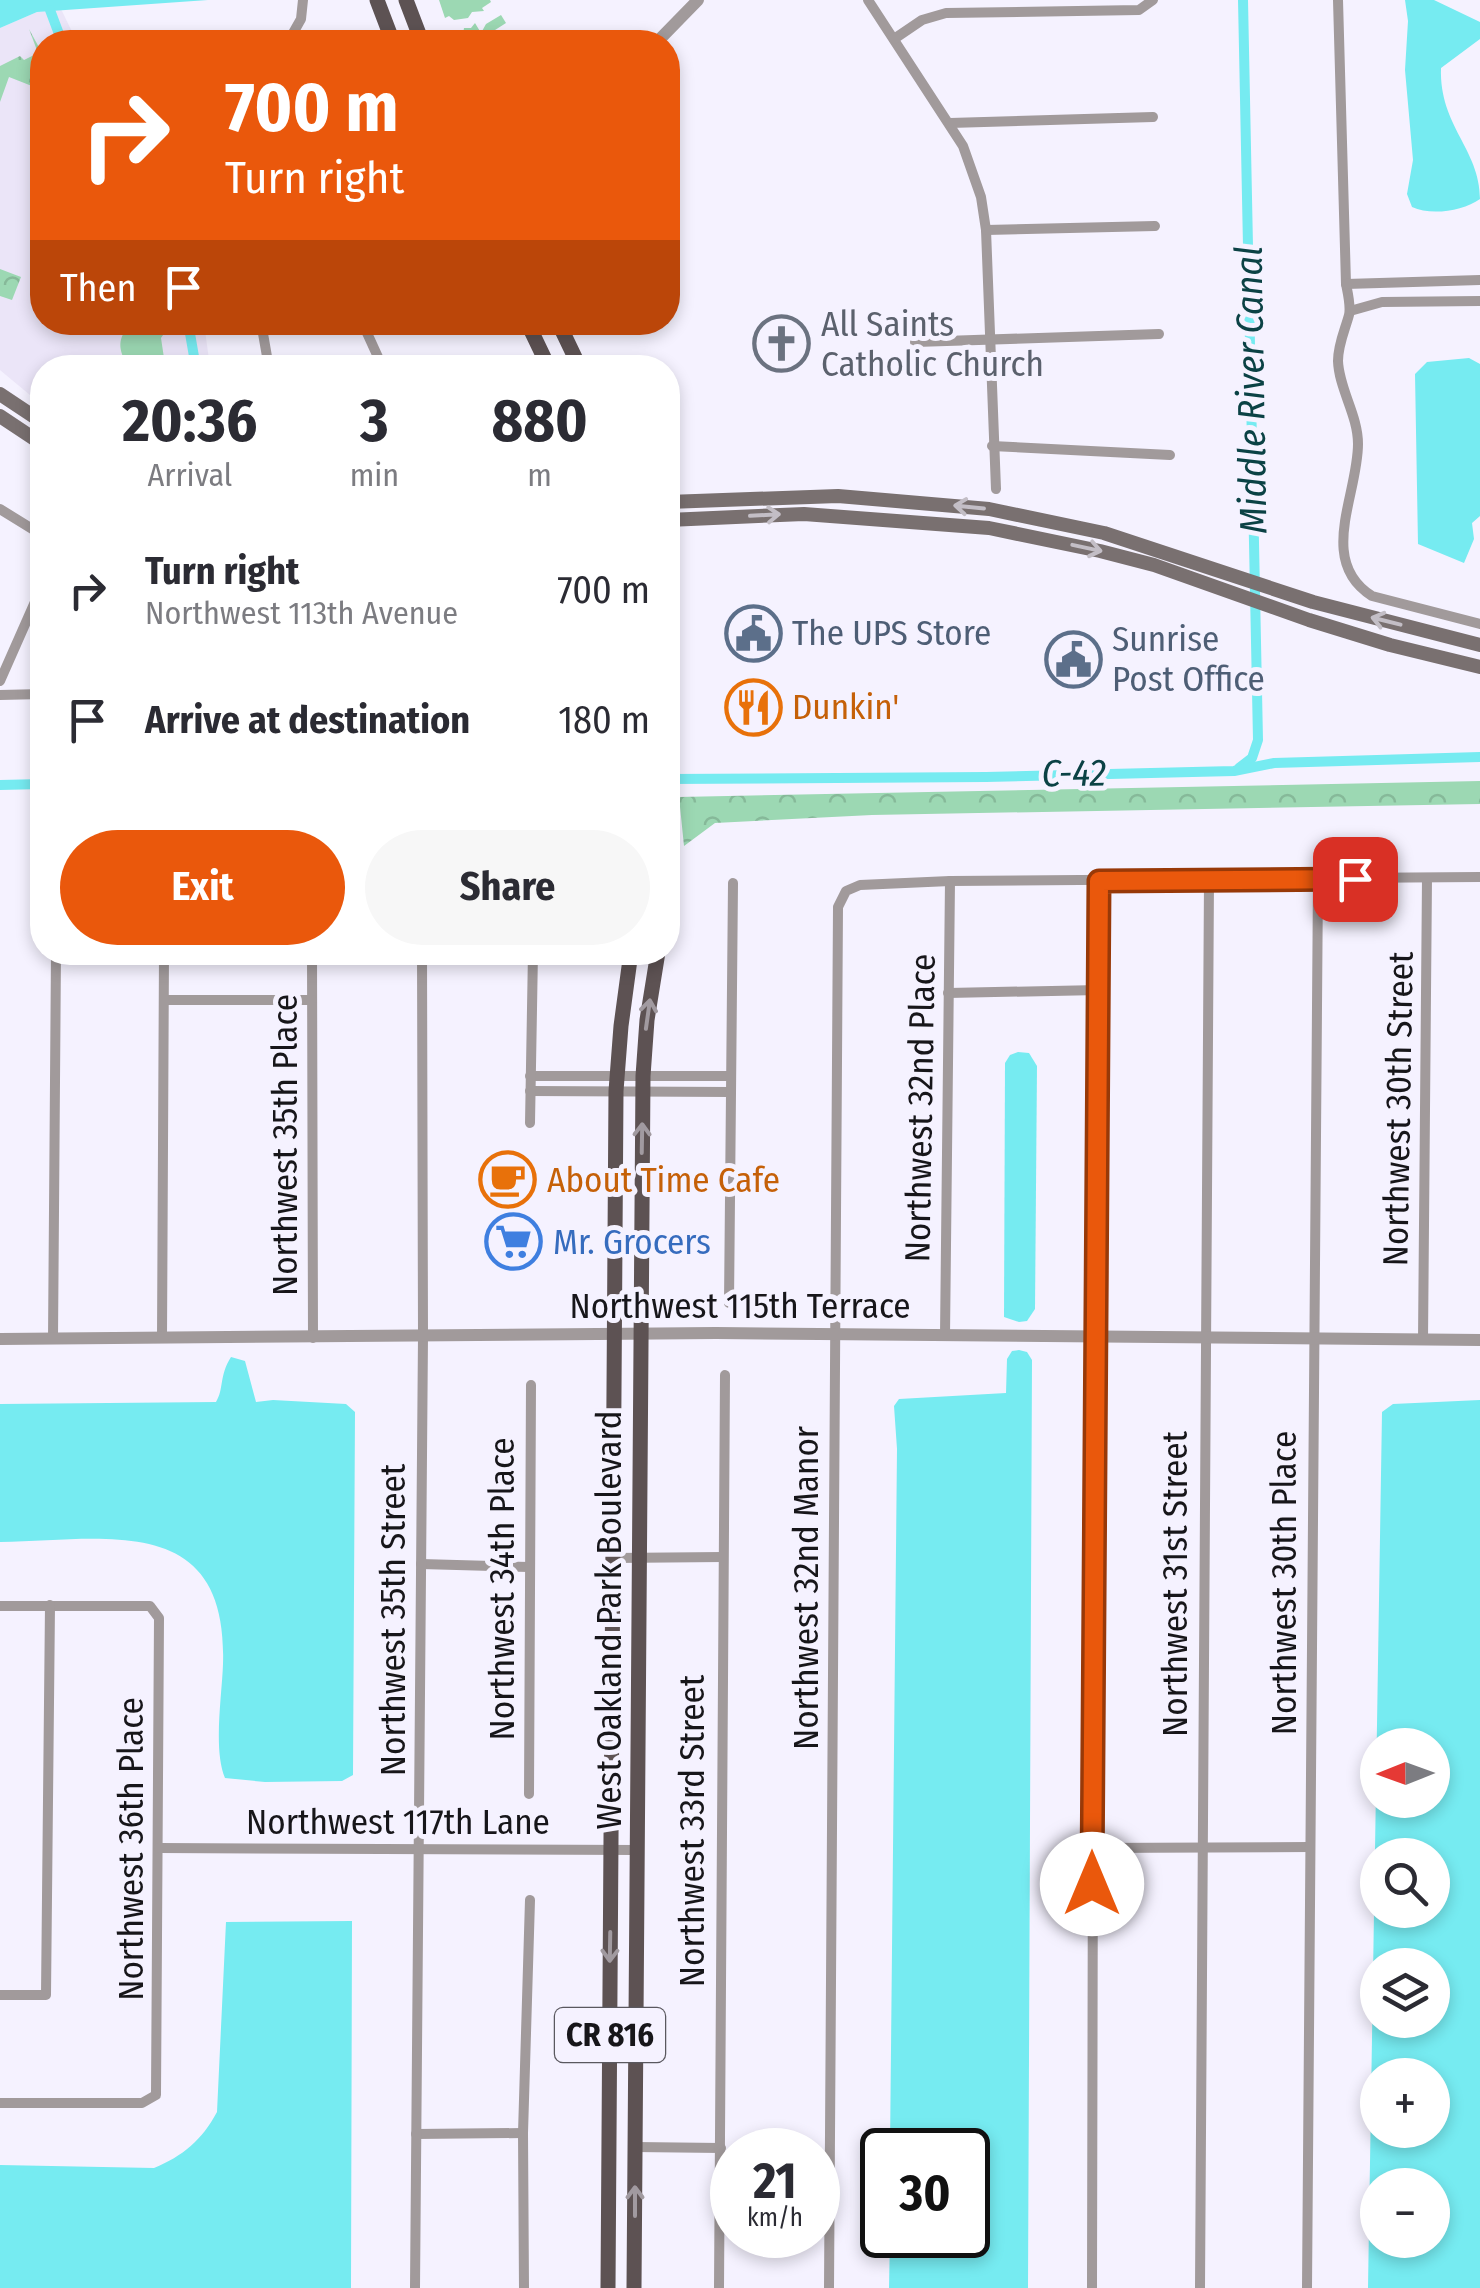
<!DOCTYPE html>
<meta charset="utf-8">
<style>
body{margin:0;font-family:"Fira Sans Condensed",sans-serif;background:#f7f7f7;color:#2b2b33;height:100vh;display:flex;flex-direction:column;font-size:38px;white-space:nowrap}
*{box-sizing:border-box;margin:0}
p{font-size:32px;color:#7c7c81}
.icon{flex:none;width:55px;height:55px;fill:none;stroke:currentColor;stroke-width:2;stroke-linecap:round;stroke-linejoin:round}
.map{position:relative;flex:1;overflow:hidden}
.sheet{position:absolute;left:30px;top:355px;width:650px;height:610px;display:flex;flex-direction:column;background:#fff;border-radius:40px;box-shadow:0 5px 15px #0003}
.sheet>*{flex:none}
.hud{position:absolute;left:30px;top:30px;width:650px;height:305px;border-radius:40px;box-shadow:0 5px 15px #0003;background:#ea580c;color:#fff;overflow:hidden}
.needle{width:65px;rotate:269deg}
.buttons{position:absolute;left:1360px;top:1728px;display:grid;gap:20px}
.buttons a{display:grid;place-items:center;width:90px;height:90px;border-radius:50%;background:#fff;box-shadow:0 5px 15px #0003;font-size:50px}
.speed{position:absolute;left:710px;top:2128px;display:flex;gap:20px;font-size:50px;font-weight:700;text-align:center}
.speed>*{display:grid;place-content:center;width:130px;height:130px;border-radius:50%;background:#fff;box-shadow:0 5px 15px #0003;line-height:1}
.speed small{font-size:25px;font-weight:400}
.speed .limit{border:5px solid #111;border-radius:15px;background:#fff;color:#111}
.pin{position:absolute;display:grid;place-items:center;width:85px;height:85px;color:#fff;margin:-42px;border-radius:20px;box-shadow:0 5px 15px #0006}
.me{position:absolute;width:110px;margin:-55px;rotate:0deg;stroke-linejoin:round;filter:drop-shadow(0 0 8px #0008)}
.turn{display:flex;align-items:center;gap:35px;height:210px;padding:0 30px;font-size:45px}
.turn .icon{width:130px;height:130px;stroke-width:2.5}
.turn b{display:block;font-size:70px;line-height:85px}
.then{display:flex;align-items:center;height:95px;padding:0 30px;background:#0003;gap:20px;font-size:38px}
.eta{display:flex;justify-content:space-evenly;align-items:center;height:170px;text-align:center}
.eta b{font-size:60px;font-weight:700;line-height:70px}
.primary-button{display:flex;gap:20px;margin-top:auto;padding:20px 30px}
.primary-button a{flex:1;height:115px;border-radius:60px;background:#ea580c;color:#fff;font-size:40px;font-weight:700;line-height:115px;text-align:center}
.primary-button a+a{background:#f7f7f7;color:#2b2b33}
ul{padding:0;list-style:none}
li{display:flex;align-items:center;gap:30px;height:130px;padding:0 30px}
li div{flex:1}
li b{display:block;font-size:38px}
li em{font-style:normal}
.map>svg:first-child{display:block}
.built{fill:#ebe5f8}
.green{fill:#9cd8b3}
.park{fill:url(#park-crowns)}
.water{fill:#76ebf1;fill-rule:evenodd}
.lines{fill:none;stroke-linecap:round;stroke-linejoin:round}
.canal{stroke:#76ebf1;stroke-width:10}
.minor{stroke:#a19a9b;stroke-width:10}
.tertiary{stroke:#a19a9b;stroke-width:12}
.secondary{stroke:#797070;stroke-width:14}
.primary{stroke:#5d5253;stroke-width:15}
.oneway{stroke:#c3bec6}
.oneway2{stroke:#a19aa0}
.route-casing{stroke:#983908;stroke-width:25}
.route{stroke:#ea580c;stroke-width:18}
.labels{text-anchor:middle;stroke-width:10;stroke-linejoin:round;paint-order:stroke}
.shield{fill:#f5f2ff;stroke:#5a585f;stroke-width:2.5}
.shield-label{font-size:32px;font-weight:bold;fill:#17161a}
.worship-label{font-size:35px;fill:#5b616d;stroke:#f5f2ff;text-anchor:start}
.service-label{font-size:35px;fill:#4e5e75;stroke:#f5f2ff;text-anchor:start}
.food-label{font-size:35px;fill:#c56008;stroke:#f5f2ff;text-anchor:start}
.street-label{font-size:35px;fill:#17161a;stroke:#f5f2ff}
.shop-label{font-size:35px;fill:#366cbe;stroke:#f5f2ff;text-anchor:start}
.water-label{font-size:38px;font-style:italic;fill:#0b4245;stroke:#f5f2ff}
</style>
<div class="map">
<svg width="1480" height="2288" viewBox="0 0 1480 2288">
<defs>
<pattern id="park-crowns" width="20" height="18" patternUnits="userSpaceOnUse" patternTransform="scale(2.5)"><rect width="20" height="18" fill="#9cd8b3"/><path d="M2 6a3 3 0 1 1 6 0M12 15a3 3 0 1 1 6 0" fill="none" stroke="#86b999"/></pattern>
</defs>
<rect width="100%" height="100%" fill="#f5f2ff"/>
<!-- built -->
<path class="built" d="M61 9 77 42H42V322L204 323 210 367 42 368V405L0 370V28L37 12Z"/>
<!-- green -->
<g class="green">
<path d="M439 0H490L491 2 482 8 484 11 472 12 468 18 454 20 449 16 445 18Z"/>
<path d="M501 15 506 23 481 39 480 35 477 42H455L451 35 463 34 464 28H471L475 23 481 33 486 24Z"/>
<path d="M147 323H166L167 329 161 338 164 358 158 367H129C119 352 116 340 129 326Z"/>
</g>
<!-- park -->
<g class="park">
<path d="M29 29 42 53V90L9 77 0 102V66L20 56 24 60 38 53Z"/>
<path d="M0 269 21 277 12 300 0 296Z"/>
<path d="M1480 781V804L872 815 715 823 684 846 679 797Z"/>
</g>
<!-- water -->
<g class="water">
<path d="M0 0H208L37 12 0 28Z"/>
<path d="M1405 0H1434L1480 22V39L1441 68C1439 126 1480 149 1480 199 1463 211 1431 216 1412 207L1407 194 1413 160 1405 70 1408 21Z"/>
<path d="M1469 358 1480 364V516L1472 523 1474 539 1464 563 1418 544 1415 374 1427 362Z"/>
<path d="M1018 1052 1029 1053 1037 1066 1035 1309 1027 1321 1019 1322 1004 1317 1005 1063 1010 1055Z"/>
<path d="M1019 1350 1027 1352 1032 1360 1028 2288H889L890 2235H968V2150H890L897 1449 894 1406 899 1399 1006 1393 1007 1359 1012 1351Z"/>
<path d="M231 1357 245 1361 256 1402 273 1400 346 1404 355 1412 353 1775 342 1781 265 1782 225 1778C213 1750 222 1695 223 1664 228 1512 108 1540 0 1542V1404L216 1402C224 1389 219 1376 231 1357Z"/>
<path d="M1480 1400V2288H1368L1382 1412 1393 1404ZM1432 1745V1800H1378V1745ZM1432 1855V1910H1378V1855ZM1378 1965H1432V2020H1378ZM1378 2075H1432V2130H1378ZM1432 2185V2240H1378V2185Z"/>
<path d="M352 1921 351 2288H0V2165L154 2168C183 2156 202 2140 217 2112L226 1922Z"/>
</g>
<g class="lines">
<!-- canal -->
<g class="canal">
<path d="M50 10 62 42"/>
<path d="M188 322 196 368"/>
<path d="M1239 768 1252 758 1258 740 1243 0"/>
<path d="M668 779 986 777 1234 771 1274 763 1480 757"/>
<path d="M0 785 42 784"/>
</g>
<!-- minor -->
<g class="minor">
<path d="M868 0 963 146 981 197 986 230 996 489"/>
<path d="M1338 0 1346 284C1348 294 1351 306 1349 315 1345 330 1338 344 1338 361 1339 389 1358 415 1358 444 1358 495 1317 561 1372 596L1480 624"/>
<path d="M894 39 922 20 946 13 1139 10 1153 0"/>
<path d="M110 40 113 42"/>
<path d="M288 42 301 19 303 0"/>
<path d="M950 123 1153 117"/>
<path d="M986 230 1155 226"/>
<path d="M1346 284 1480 280"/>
<path d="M1350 311 1382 302 1480 301"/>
<path d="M261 322 269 368"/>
<path d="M362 322 383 368"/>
<path d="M915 342 1159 334"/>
<path d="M992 446 1170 455"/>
<path d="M0 509 42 535"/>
<path d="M0 681 42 586"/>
<path d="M0 695 42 694"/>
<path d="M312 952 313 1338"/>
<path d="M948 993 1099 990"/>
<path d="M164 1000H312"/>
<path d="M530 1076H731"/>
<path d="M530 1091 731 1092"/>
<path d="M530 1123 533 952"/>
<path d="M729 1303 733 883"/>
<path d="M945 1336 950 881"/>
<path d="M162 1338 164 952"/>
<path d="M53 1339 56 952"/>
<path d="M1423 1340 1427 878"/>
<path d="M613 1558 723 1557"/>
<path d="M421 1564 529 1567"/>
<path d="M0 1606H150L159 1618 156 2095 142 2103H0"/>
<path d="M529 1794 531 1385"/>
<path d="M159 1848 637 1850"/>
<path d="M1092 1848 1310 1847"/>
<path d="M0 1995H46L50 1605"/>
<path d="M416 2134 523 2133"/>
<path d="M635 2147 721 2148"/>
<path d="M415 2288 423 1336 422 952"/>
<path d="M524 2288 523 2133 530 1900"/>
<path d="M719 2288 725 1375"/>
<path d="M829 2288 838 907 846 891 860 885 950 881 1480 877"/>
<path d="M1092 2288 1094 1335 1099 881"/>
<path d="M1200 2288 1209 880"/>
<path d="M1307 2288 1318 879"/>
</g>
<!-- tertiary -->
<g class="tertiary">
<path d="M657 42 698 0"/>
<path d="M0 1339 716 1333 1480 1340"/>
</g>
<!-- secondary -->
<g class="secondary">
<path d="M0 394 42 422"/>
<path d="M0 416 42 444"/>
<path d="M668 502 838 496 989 509 1104 533 1313 602 1480 645"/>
<path d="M668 520 804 514 989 528 1100 551 1154 565 1309 620 1390 645 1480 667"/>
</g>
<!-- primary -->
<g class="primary">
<path d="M377 0 393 42"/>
<path d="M406 0 422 42"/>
<path d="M527 322 549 368"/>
<path d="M558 322 580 368"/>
<path d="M668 703V883"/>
<path d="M608 2288 616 1091 621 1026 631 952"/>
<path d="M634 2288 643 1076 647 1020 658 952"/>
</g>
</g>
<!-- one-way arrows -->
<defs><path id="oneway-shaft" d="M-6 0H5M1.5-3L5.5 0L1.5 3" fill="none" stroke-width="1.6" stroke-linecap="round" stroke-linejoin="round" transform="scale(2.5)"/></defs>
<g class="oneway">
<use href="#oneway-shaft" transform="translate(969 507) rotate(-174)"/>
<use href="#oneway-shaft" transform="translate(765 515) rotate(-3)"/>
<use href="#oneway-shaft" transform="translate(1087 548) rotate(12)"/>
<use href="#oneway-shaft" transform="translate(1386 621) rotate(-166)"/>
</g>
<g class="oneway2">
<use href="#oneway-shaft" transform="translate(648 1014) rotate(-82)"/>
<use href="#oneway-shaft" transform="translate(642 1138) rotate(-89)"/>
<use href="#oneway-shaft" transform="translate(610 1947) rotate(91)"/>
<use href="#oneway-shaft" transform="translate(635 2201) rotate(-90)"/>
</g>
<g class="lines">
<defs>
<path id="route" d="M1092 1884 1099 881 1355 879"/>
</defs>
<!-- route casing -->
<use href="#route" class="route-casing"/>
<!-- route -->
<use href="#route" class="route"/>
</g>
<!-- icons -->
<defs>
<symbol id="church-ring" viewBox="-11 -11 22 22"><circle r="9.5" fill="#f5f2ff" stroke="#6b7280" stroke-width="1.5"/><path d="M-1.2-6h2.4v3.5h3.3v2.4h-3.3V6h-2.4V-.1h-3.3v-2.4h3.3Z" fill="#6b7280"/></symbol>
<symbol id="civic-ring" viewBox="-11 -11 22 22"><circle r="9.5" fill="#f5f2ff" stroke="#5c6f8a" stroke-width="1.5"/><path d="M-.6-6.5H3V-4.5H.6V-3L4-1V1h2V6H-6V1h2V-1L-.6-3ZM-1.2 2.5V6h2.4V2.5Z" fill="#5c6f8a"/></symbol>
<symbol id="restaurant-ring" viewBox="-11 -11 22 22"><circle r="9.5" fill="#f5f2ff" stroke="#e8710a" stroke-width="1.5"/><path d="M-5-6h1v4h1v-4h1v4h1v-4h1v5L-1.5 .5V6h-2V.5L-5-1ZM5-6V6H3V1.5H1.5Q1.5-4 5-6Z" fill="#e8710a"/></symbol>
<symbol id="cafe-ring" viewBox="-11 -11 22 22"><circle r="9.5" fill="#f5f2ff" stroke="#e8710a" stroke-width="1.5"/><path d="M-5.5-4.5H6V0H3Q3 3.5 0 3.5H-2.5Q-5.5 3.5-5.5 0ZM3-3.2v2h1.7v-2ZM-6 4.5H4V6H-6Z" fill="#e8710a"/></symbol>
<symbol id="supermarket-ring" viewBox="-11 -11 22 22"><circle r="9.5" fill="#f5f2ff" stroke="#3f7fe0" stroke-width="1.5"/><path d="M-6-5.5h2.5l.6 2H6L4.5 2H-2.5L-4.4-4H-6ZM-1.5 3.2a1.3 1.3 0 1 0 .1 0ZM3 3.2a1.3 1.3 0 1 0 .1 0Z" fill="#3f7fe0"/></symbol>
</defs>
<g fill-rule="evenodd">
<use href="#church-ring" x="750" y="312" width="63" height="63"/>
<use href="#civic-ring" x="722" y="602" width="63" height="63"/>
<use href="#civic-ring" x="1042" y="628" width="63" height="63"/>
<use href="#restaurant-ring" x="722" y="676" width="63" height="63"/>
<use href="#cafe-ring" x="476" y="1148" width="63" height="63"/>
<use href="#supermarket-ring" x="482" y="1210" width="63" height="63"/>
</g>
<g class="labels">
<!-- shield labels -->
<rect class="shield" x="555" y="2008" width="110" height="54" rx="8"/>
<g class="shield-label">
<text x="610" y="2046">CR 816</text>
</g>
<!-- worship labels -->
<g class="worship-label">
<text x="821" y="336">All Saints<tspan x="821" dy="40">Catholic Church</tspan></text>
</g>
<!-- service labels -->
<g class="service-label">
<text x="792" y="645">The UPS Store</text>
<text x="1112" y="651">Sunrise<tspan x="1112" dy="40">Post Office</tspan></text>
</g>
<!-- food labels -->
<g class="food-label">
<text x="792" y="719">Dunkin'</text>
<text x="547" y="1192">About Time Cafe</text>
</g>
<!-- street labels -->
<g class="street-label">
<text transform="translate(920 1108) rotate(-89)" y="12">Northwest 32nd Place</text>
<text transform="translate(1398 1109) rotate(-89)" y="12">Northwest 30th Street</text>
<text transform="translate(285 1145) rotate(-90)" y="12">Northwest 35th Place</text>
<text x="740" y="1318">Northwest 115th Terrace</text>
<text transform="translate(1284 1583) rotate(-90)" y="12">Northwest 30th Place</text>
<text transform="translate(1175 1584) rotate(-90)" y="12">Northwest 31st Street</text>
<text transform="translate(806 1588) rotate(-90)" y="12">Northwest 32nd Manor</text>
<text transform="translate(502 1589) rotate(-90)" y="12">Northwest 34th Place</text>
<text transform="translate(393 1620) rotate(-90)" y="12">Northwest 35th Street</text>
<text transform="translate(609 1620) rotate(-90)" y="12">West Oakland Park Boulevard</text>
<text x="398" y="1834">Northwest 117th Lane</text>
<text transform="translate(692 1831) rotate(-90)" y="12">Northwest 33rd Street</text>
<text transform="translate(131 1849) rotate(-90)" y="12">Northwest 36th Place</text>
</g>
<!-- shop labels -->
<g class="shop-label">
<text x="553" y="1254">Mr. Grocers</text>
</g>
<!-- water labels -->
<g class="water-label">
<text transform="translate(1251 390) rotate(-91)" y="13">Middle River Canal</text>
<text transform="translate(1074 773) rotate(-1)" y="13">C-42</text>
</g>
</g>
</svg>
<div class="buttons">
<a><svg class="needle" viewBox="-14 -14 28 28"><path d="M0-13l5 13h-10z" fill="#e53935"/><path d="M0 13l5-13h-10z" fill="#7c7c81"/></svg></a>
<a><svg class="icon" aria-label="search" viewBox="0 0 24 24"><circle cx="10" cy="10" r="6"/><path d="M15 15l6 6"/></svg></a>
<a><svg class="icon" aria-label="layers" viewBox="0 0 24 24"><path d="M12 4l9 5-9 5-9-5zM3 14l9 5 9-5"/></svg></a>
<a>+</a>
<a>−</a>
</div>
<div class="speed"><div>21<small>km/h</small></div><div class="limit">30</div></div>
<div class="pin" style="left:1355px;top:879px;background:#d93025"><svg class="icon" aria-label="arrive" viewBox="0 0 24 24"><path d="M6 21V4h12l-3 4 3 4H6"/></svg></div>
<svg class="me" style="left:1092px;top:1884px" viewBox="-20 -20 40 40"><circle r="19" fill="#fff"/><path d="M0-13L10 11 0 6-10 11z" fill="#ea580c"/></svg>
<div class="hud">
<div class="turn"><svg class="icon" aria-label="right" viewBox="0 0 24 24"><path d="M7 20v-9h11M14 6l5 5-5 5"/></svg><div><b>700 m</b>Turn right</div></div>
<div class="then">Then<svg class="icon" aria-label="arrive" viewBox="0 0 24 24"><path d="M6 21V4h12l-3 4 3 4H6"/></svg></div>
</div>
<section class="sheet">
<div class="eta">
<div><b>20:36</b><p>Arrival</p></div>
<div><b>3</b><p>min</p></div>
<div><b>880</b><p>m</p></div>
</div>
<ul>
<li><svg class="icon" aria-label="right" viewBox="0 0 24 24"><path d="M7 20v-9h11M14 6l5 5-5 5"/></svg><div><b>Turn right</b><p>Northwest 113th Avenue</p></div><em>700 m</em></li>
<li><svg class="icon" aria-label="arrive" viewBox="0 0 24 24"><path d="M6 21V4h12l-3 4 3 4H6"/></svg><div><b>Arrive at destination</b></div><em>180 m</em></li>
</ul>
<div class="primary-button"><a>Exit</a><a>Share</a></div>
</section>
</div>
